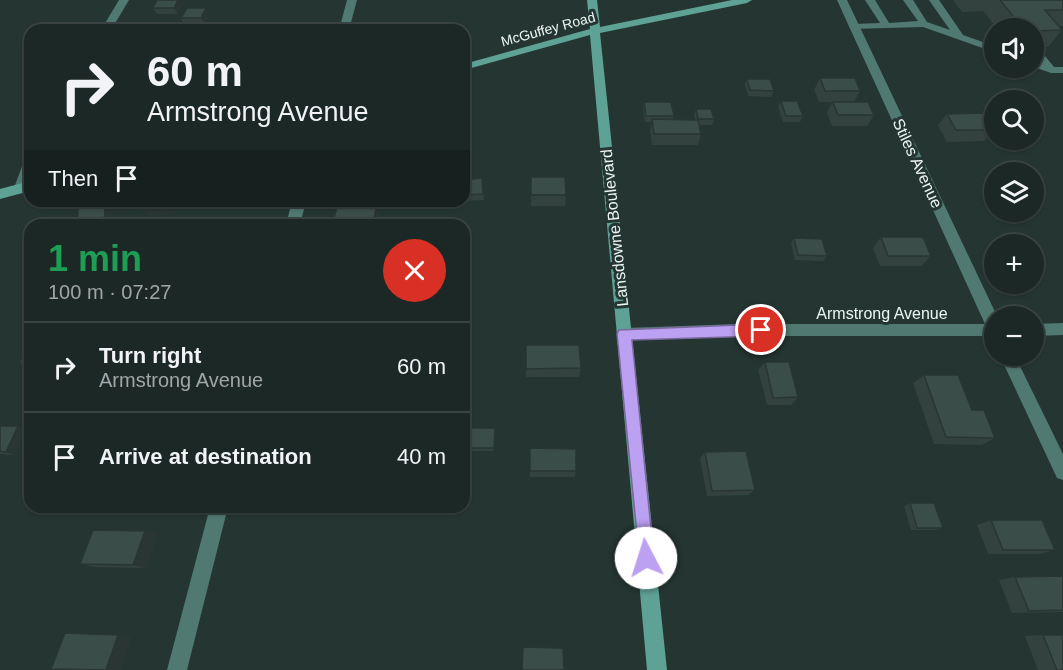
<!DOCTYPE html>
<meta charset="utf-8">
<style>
body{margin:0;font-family:Helvetica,sans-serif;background:#293432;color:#f1f3f6;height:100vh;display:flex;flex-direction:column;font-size:22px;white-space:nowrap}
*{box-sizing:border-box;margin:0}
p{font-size:20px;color:#a0a6a7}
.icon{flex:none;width:33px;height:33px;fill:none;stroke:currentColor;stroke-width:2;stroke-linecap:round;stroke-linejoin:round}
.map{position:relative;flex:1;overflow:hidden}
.side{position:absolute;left:24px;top:219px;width:446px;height:294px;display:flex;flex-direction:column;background:#1c2826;border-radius:18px;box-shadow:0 2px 4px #0004,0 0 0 2px #3a4443}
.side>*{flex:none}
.banner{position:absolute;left:24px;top:24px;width:446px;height:183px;border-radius:18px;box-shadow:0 2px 4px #0004,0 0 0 2px #3a4443;background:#1c2826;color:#f1f3f6;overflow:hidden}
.tools{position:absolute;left:984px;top:18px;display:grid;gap:12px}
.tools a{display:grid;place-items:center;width:60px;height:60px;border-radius:50%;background:#1c2826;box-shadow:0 2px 4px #0004,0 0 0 2px #3a4443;font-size:30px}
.pin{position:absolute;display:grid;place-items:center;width:51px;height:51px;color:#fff;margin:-26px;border:3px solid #fff;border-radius:50%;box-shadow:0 2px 6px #0007}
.me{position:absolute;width:66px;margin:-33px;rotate:355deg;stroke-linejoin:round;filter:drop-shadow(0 0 4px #0008)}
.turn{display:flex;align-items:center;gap:21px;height:126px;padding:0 24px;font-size:27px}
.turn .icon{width:78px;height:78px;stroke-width:2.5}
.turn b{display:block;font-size:42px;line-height:51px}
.then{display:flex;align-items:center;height:57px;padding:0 24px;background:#0003;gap:12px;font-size:22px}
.round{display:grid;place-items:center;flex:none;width:63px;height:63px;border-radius:32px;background:#293432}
.summary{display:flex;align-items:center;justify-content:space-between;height:102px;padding:0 24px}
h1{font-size:36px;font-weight:800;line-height:45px;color:#1e9e55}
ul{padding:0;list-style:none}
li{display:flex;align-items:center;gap:18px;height:90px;padding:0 24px;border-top:2px solid #3a4443}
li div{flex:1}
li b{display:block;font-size:22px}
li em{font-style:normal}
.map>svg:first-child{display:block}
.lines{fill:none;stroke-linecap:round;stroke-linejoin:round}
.lane{fill:#507972;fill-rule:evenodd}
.street{fill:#507972;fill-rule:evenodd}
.secondary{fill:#5ea296;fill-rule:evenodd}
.wall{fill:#33423f}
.shaded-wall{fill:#293633}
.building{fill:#3b4d49;stroke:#293633;stroke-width:1.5}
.route{fill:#bca0f2;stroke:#7a689d;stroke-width:1.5}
.labels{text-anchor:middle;stroke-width:6;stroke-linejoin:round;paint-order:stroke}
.far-street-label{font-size:14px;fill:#ebf5f3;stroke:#253632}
.street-label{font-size:16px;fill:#ebf5f3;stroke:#253632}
</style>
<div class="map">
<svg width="1063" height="670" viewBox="0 0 1063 670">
<rect width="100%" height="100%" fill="#253632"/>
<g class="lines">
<!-- lane -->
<g class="lane">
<path d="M865 0H875L889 23 918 21 903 0H913L927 22 950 30 929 0H939L963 35 994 46V52L923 27 851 29 849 27 854 24 880 23Z"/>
<path d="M1037 49 1040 50 1054 67H1063V73H1051L1034 67V61L1040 63 1034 54V50Z"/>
</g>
<!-- street -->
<g class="street">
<path d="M119 0H129L111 30H101Z"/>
<path d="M347 0H357L349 30H339Z"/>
<path d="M837 0H847L997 316H994V336H738L624 340 619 339 617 334 619 329 624 328 738 324H985Z"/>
<path d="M30 157C30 169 30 180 25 191H15L14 188 24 161Z"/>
<path d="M292 201H306L300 225H286Z"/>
<path d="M1063 323V335L1034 336V324Z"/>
<path d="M1000 356H1015L1063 454V480L1057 478Z"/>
<path d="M210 507H228L187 670H167Z"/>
</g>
<!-- secondary -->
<g class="secondary">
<path d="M587 0H597L600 27 732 0H752L747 3 600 33 667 670H647L590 35 464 70V64L590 29Z"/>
<path d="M30 181V191L0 199V189Z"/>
</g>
</g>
<!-- wall -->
<g class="wall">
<path d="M953 0H1063V26H1059L1062 30 1048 47H1034V28H997L983 11 962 12Z"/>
<path d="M184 1 178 14H157L153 8Z"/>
<path d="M209 14 205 24 184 25 181 18Z"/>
<path d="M820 78 860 91 854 102 874 115 867 126H832L827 113 832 102H819L814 90Z"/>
<path d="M747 79 774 91 771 97 748 96 745 85Z"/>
<path d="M781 101 803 116 800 122H783L778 107Z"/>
<path d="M644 102 674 116 673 120H695L694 115 696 109 714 119 712 125H699L701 134 698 145H652L650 131 652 122H645L643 108Z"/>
<path d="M947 114 993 130 984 141 947 142 938 125Z"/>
<path d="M531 177 566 195 565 206H531Z"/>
<path d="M482 178 484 200 464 201V180Z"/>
<path d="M380 214 378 225H334L333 222Z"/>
<path d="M881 237 931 256 921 266H880L873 248Z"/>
<path d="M794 238 827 256 823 261 795 260 791 243Z"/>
<path d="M464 331H469V336L467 357H464Z"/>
<path d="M30 341V370L19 363Z"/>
<path d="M526 345 581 368 579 377H526Z"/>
<path d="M765 362 798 397 791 405H767L758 370Z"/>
<path d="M924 375 972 410 995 438 982 445 934 444 913 383Z"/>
<path d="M0 426 26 429 14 455 0 454Z"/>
<path d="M495 428 494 451H469L468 448Z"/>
<path d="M530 448 576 471 575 477H530Z"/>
<path d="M705 452 755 490 748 495 707 496 700 458Z"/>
<path d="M910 503 943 528 936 530H911L904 506Z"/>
<path d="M161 507 158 515 109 514 95 510Z"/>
<path d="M991 520 1055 550 1039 554H988L977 525Z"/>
<path d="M145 531 157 535 146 568 94 567 80 564Z"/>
<path d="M1063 576V612L1012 613 999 580 1015 577Z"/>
<path d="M1043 635 1063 670H1038L1025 636Z"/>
</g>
<!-- shaded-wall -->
<g class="shaded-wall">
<path d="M178 0 184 1 178 14 174 8Z"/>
<path d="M206 8 209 14 205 24 201 18Z"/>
<path d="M104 201H113L114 225 78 224Z"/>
<path d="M166 201H173L174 212 150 219 141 208Z"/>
<path d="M377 204 380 214 378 225H373V223Z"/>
<path d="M18 426 26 429 14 455 6 452Z"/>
<path d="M147 507H161L158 515 146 511Z"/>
<path d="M145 531 157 535 146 568 133 565Z"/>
<path d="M118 635 132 636 121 670H106Z"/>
</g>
<!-- building -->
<g class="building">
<path d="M157 0H178L174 8H153Z"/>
<path d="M1000 0H1063V10H1045L1062 30 1034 31V28H1023Z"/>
<path d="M187 8H206L201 18H181Z"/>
<path d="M381 25H403L402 30H380Z"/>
<path d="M820 78H855L860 91H825Z"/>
<path d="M747 79H770L774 91 750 90Z"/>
<path d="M781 101H797L803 116H786Z"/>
<path d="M644 102H671L674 116H646Z"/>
<path d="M833 102H868L874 115H838Z"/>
<path d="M696 109H711L714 119H698Z"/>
<path d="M983 113 993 130H956L947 114Z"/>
<path d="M652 119 698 120 701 134H654Z"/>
<path d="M531 177H565L566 195H531Z"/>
<path d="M482 178 483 194 464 195V180Z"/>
<path d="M78 201H104L105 217 78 224Z"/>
<path d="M140 201H166L141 208Z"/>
<path d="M338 203 377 204 373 223 333 222Z"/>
<path d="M881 237H923L931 256H888Z"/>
<path d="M794 238 822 239 827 256 798 255Z"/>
<path d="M464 331H469L467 353H464Z"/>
<path d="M30 341V363H19Z"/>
<path d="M526 345H579L581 368 526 369Z"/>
<path d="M765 362H789L798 397 773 398Z"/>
<path d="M924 375H958L972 410H984L995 438 946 437Z"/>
<path d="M0 426H18L6 452 0 451Z"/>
<path d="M470 428H495L494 448H468Z"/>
<path d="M530 448 576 449V471H530Z"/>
<path d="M746 451 755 490 712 491 705 452Z"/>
<path d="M910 503H934L943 528H917Z"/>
<path d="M96 507H147L146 511 95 510Z"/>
<path d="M991 520H1042L1055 550H1003Z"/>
<path d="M93 530 145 531 133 565 80 564Z"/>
<path d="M1063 576V610L1029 611 1015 577Z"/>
<path d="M65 633 118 635 106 670 51 669Z"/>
<path d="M1043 635H1063V670H1057Z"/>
<path d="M523 647 563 648 564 670H522Z"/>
</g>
<!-- route -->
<path class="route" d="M761 324 768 330 761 336 632 340 654 558 652 564 646 566 640 564 617 334 619 330Z"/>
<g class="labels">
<!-- far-street labels -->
<g class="far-street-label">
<text transform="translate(548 29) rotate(-15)" y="5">McGuffey Road</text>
</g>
<!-- street labels -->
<g class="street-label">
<text transform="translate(918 163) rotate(65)" y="6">Stiles Avenue</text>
<text transform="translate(614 228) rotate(-96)" y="6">Lansdowne Boulevard</text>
<text x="882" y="319">Armstrong Avenue</text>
</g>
</g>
</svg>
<div class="tools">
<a><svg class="icon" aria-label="sound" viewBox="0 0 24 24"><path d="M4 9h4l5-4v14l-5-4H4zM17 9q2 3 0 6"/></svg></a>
<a><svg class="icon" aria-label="search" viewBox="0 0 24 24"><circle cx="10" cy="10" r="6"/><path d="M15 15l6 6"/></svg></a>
<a><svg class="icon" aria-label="layers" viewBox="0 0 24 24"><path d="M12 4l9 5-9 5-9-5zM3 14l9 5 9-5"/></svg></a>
<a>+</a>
<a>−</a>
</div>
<div class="pin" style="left:761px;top:330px;background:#d93025"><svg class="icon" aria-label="arrive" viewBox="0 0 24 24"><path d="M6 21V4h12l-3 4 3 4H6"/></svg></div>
<svg class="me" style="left:646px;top:558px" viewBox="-20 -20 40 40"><circle r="19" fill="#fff"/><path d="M0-13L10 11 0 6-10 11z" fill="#bca0f2"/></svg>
<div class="banner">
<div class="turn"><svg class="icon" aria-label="right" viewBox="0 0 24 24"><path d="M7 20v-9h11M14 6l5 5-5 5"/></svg><div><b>60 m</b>Armstrong Avenue</div></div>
<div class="then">Then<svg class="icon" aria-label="arrive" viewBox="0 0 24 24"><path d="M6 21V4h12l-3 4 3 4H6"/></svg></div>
</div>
<section class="side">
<div class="summary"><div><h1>1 min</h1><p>100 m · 07:27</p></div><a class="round" style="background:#d93025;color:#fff"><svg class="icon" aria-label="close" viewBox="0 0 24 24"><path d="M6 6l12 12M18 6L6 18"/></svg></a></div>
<ul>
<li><svg class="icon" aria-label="right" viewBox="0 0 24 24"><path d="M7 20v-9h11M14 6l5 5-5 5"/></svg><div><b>Turn right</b><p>Armstrong Avenue</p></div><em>60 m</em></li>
<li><svg class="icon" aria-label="arrive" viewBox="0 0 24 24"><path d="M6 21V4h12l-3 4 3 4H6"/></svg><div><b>Arrive at destination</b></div><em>40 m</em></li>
</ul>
</section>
</div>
